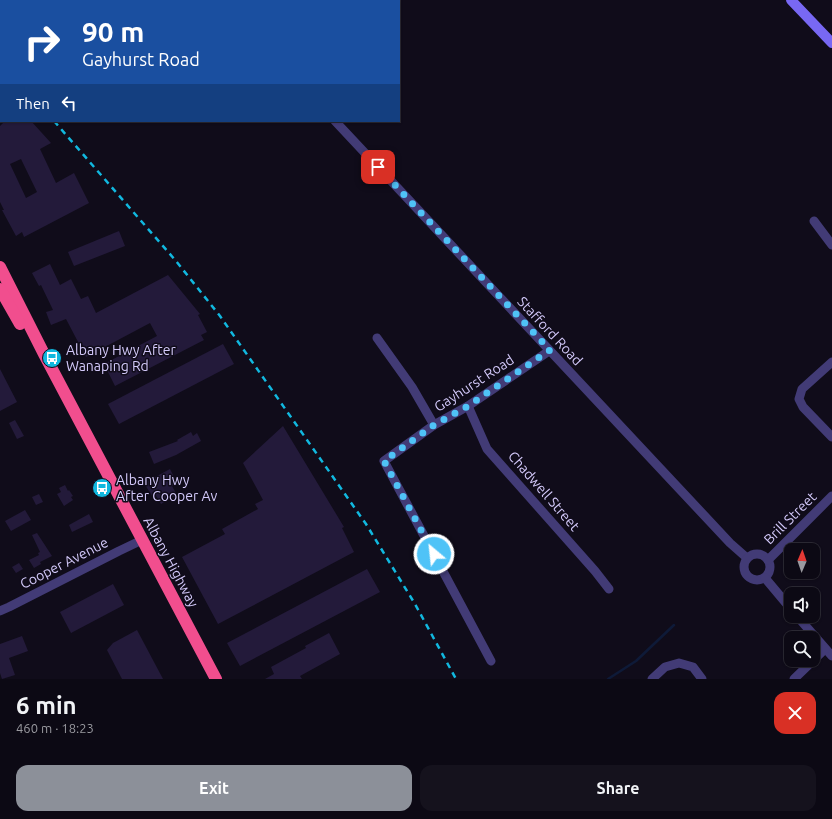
<!DOCTYPE html>
<meta charset="utf-8">
<style>
body{margin:0;font-family:Ubuntu,sans-serif;background:#15121d;color:#f1f3f6;height:100vh;display:flex;flex-direction:column;font-size:15px;white-space:nowrap}
*{box-sizing:border-box;margin:0}
p{font-size:13px;color:#9a9aa0}
.icon{flex:none;width:22px;height:22px;fill:none;stroke:currentColor;stroke-width:2;stroke-linecap:round;stroke-linejoin:round}
.map{position:relative;height:679px;overflow:hidden}
.panel{display:flex;flex-direction:column;background:#0c0914;flex:1}
.panel>*{flex:none}
.guide{position:absolute;left:0px;top:0px;width:400px;height:122px;box-shadow:0 1px 3px #0004,0 0 0 1px #2c2a34;background:#1a4fa0;color:#fff;overflow:hidden}
.needle{width:26px;rotate:2deg}
.controls{position:absolute;left:784px;top:543px;display:grid;gap:8px}
.controls a{display:grid;place-items:center;width:36px;height:36px;border-radius:8px;background:#0c0914;box-shadow:0 1px 3px #0004,0 0 0 1px #2c2a34;font-size:20px}
.pin{position:absolute;display:grid;place-items:center;width:34px;height:34px;color:#fff;margin:-17px;border-radius:8px;box-shadow:0 2px 6px #0006}
.me{position:absolute;width:44px;margin:-22px;rotate:332deg;stroke-linejoin:round;filter:drop-shadow(0 0 3px #0008)}
.turn{display:flex;align-items:center;gap:14px;height:84px;padding:0 16px;font-size:18px}
.turn .icon{width:52px;height:52px;stroke-width:2.5}
.turn b{display:block;font-size:28px;line-height:34px}
.then{display:flex;align-items:center;height:38px;padding:0 16px;background:#0003;gap:8px;font-size:15px}
.round{display:grid;place-items:center;flex:none;width:42px;height:42px;border-radius:12px;background:#15121d}
.headline{display:flex;align-items:center;justify-content:space-between;height:68px;padding:0 16px}
h1{font-size:24px;font-weight:700;line-height:30px}
.primary-button{display:flex;gap:8px;margin-top:auto;padding:8px 16px}
.primary-button a{flex:1;height:46px;border-radius:12px;background:#8c9099;color:#fff;font-size:16px;font-weight:700;line-height:46px;text-align:center}
.primary-button a+a{background:#15121d;color:#f1f3f6}
.map>svg:first-child{display:block}
.lines{fill:none;stroke-linecap:round;stroke-linejoin:round}
.stream{stroke:#0e1a38;stroke-width:2.5}
.building{fill:#231a3a;fill-rule:evenodd}
.lane{stroke:#423b76;stroke-width:4.5}
.street{stroke:#423b76;stroke-width:9}
.secondary{stroke:#7868f3;stroke-width:10}
.highway{stroke:#f14e8e;stroke-width:12}
.rail{stroke:#11b8df;stroke-width:2.5;stroke-dasharray:6 5;stroke-linecap:butt}
.route{stroke:#4fc3f7;stroke-width:7;stroke-dasharray:0 12.6}
.labels{text-anchor:middle;stroke-width:3;stroke-linejoin:round;paint-order:stroke}
.street-label{font-size:14px;fill:#d4cafb;stroke:#100c1a}
.poi-label{font-size:14px;fill:#d4cafb;stroke:#100c1a;text-anchor:start}
</style>
<div class="map">
<svg width="832" height="679" viewBox="0 0 832 679">
<rect width="100%" height="100%" fill="#100c1a"/>
<g class="lines">
<!-- stream -->
<path class="stream" d="M608 679 636 661 674 625"/>
</g>
<!-- building -->
<g class="building">
<path d="M5 121H31L51 143 40 149 56 183 74 173 89 203 24 237 22 232 16 236 2 210H4L0 202V126ZM21 159 37 192 26 198 10 164Z"/>
<path d="M119 231 125 246 74 266 68 252Z"/>
<path d="M50 264 60 285 71 279 81 299 88 296 96 313 168 275 200 314 198 315 207 332 201 335 204 340 115 386 104 364 157 336 150 323 86 357 66 319 51 325 46 312 53 310 41 285 39 286 32 273Z"/>
<path d="M223 344 234 364 119 424 108 404Z"/>
<path d="M0 369 17 402 0 411Z"/>
<path d="M15 420 24 436 17 439 9 423Z"/>
<path d="M283 426 344 527 342 528 354 552 218 624 182 557 225 534 222 529 258 509 255 504 263 500 243 463Z"/>
<path d="M191 432 193 436 197 433 201 441 176 455 154 464 149 452 178 441 177 440Z"/>
<path d="M170 469 177 483 172 486 177 495 161 504 155 494 152 496 144 483Z"/>
<path d="M65 485 68 491 69 490 73 496 71 497 73 500 64 506 57 494 61 492 59 488Z"/>
<path d="M39 494 43 502 36 505 32 497Z"/>
<path d="M25 510 31 520 11 531 5 521Z"/>
<path d="M89 514 93 522 72 532 69 525Z"/>
<path d="M37 533 52 556 40 562 41 564 34 568 29 560 39 555 38 553 40 552 32 535Z"/>
<path d="M19 563 23 569 16 573 12 567Z"/>
<path d="M367 569 380 592 240 666 227 643Z"/>
<path d="M113 584 124 605 71 633 60 612Z"/>
<path d="M137 630 163 679H122L107 650 113 643Z"/>
<path d="M329 633 340 654 300 676 302 679H265L274 674 271 667 306 648 305 646Z"/>
<path d="M22 636 28 651 9 658 15 675 2 679 0 673V644Z"/>
</g>
<g class="lines">
<!-- lane -->
<path class="lane" d="M32 1 33 0"/>
<!-- street -->
<g class="street">
<path d="M7 0 8 1"/>
<path d="M335 121 730 543 747 558"/>
<path d="M814 221 832 245"/>
<path d="M377 338 412 387 434 425"/>
<path d="M832 362 802 389 799 399 803 407 832 437"/>
<path d="M468 406 487 449 595 571 609 589"/>
<circle cx="757" cy="567" r="13"/>
<path d="M768 560 832 496"/>
<path d="M765 578 791 609"/>
<path d="M0 611 9 607 119 551 142 540"/>
<path d="M797 616 832 656"/>
<path d="M491 661 384 461 434 425 468 406 549 351"/>
<path d="M652 679 665 667 679 663 693 667 702 679"/>
<path d="M794 679 825 649"/>
</g>
<!-- secondary -->
<g class="secondary">
<path d="M791 0 832 43"/>
<path d="M81 1 82 0"/>
<path d="M301 1 307 0"/>
<path d="M346 1 352 0"/>
<path d="M0 71 1 70"/>
<path d="M0 90 1 89"/>
</g>
<!-- highway -->
<g class="highway">
<path d="M0 267 44 354 216 679"/>
<path d="M0 289 20 324"/>
</g>
<!-- rail -->
<g class="rail">
<path d="M0 52 1 54"/>
<path d="M0 59 1 61"/>
<path d="M54 121 176 261 220 316 366 524 415 604 456 679"/>
</g>
</g>
<g class="lines">
<!-- route -->
<path class="route" d="M378 167 550 350 468 406 434 425 384 461 434 554"/>
</g>
<!-- icons -->
<defs>
<symbol id="bus-disc" viewBox="-11 -11 22 22"><circle r="9.5" fill="#11b8df" stroke="#100c1a"/><path d="M-5-6H5V4H4V6H2V4H-2V6H-4V4H-5ZM-3.5-4V0h7V-4ZM-3.5 1.2v1.5H-2V1.2ZM2 1.2v1.5H3.5V1.2Z" fill="#fff"/></symbol>
</defs>
<g fill-rule="evenodd">
<use href="#bus-disc" x="41" y="347" width="22" height="22"/>
<use href="#bus-disc" x="91" y="477" width="22" height="22"/>
</g>
<g class="labels">
<!-- street labels -->
<g class="street-label">
<text transform="translate(550 331) rotate(47)" y="5">Stafford Road</text>
<text transform="translate(474 383) rotate(-33)" y="5">Gayhurst Road</text>
<text transform="translate(544 491) rotate(49)" y="5">Chadwell Street</text>
<text transform="translate(790 518) rotate(-45)" y="5">Brill Street</text>
<text transform="translate(171 562) rotate(62)" y="5">Albany Highway</text>
<text transform="translate(64 563) rotate(-27)" y="5">Cooper Avenue</text>
</g>
<!-- poi labels -->
<g class="poi-label">
<text x="66" y="355">Albany Hwy After<tspan x="66" dy="16">Wanaping Rd</tspan></text>
<text x="116" y="485">Albany Hwy<tspan x="116" dy="16">After Cooper Av</tspan></text>
</g>
</g>
</svg>
<div class="controls">
<a><svg class="needle" viewBox="-14 -14 28 28"><path d="M0-13l5 13h-10z" fill="#e53935"/><path d="M0 13l5-13h-10z" fill="#9a9aa0"/></svg></a>
<a><svg class="icon" aria-label="sound" viewBox="0 0 24 24"><path d="M4 9h4l5-4v14l-5-4H4zM17 9q2 3 0 6"/></svg></a>
<a><svg class="icon" aria-label="search" viewBox="0 0 24 24"><circle cx="10" cy="10" r="6"/><path d="M15 15l6 6"/></svg></a>
</div>
<div class="pin" style="left:378px;top:167px;background:#d93025"><svg class="icon" aria-label="arrive" viewBox="0 0 24 24"><path d="M6 21V4h12l-3 4 3 4H6"/></svg></div>
<svg class="me" style="left:434px;top:554px" viewBox="-20 -20 40 40"><circle r="17" fill="#4fc3f7" stroke="#fff" stroke-width="3"/><path d="M0-11L8 9 0 5-8 9z" fill="#fff"/></svg>
<div class="guide">
<div class="turn"><svg class="icon" aria-label="right" viewBox="0 0 24 24"><path d="M7 20v-9h11M14 6l5 5-5 5"/></svg><div><b>90 m</b>Gayhurst Road</div></div>
<div class="then">Then<svg class="icon" aria-label="left" viewBox="0 0 24 24"><path d="M17 20v-9H6M10 6l-5 5 5 5"/></svg></div>
</div>
</div>
<section class="panel">
<div class="headline"><div><h1>6 min</h1><p>460 m · 18:23</p></div><a class="round" style="background:#d93025;color:#fff"><svg class="icon" aria-label="close" viewBox="0 0 24 24"><path d="M6 6l12 12M18 6L6 18"/></svg></a></div>
<div class="primary-button"><a>Exit</a><a>Share</a></div>
</section>
